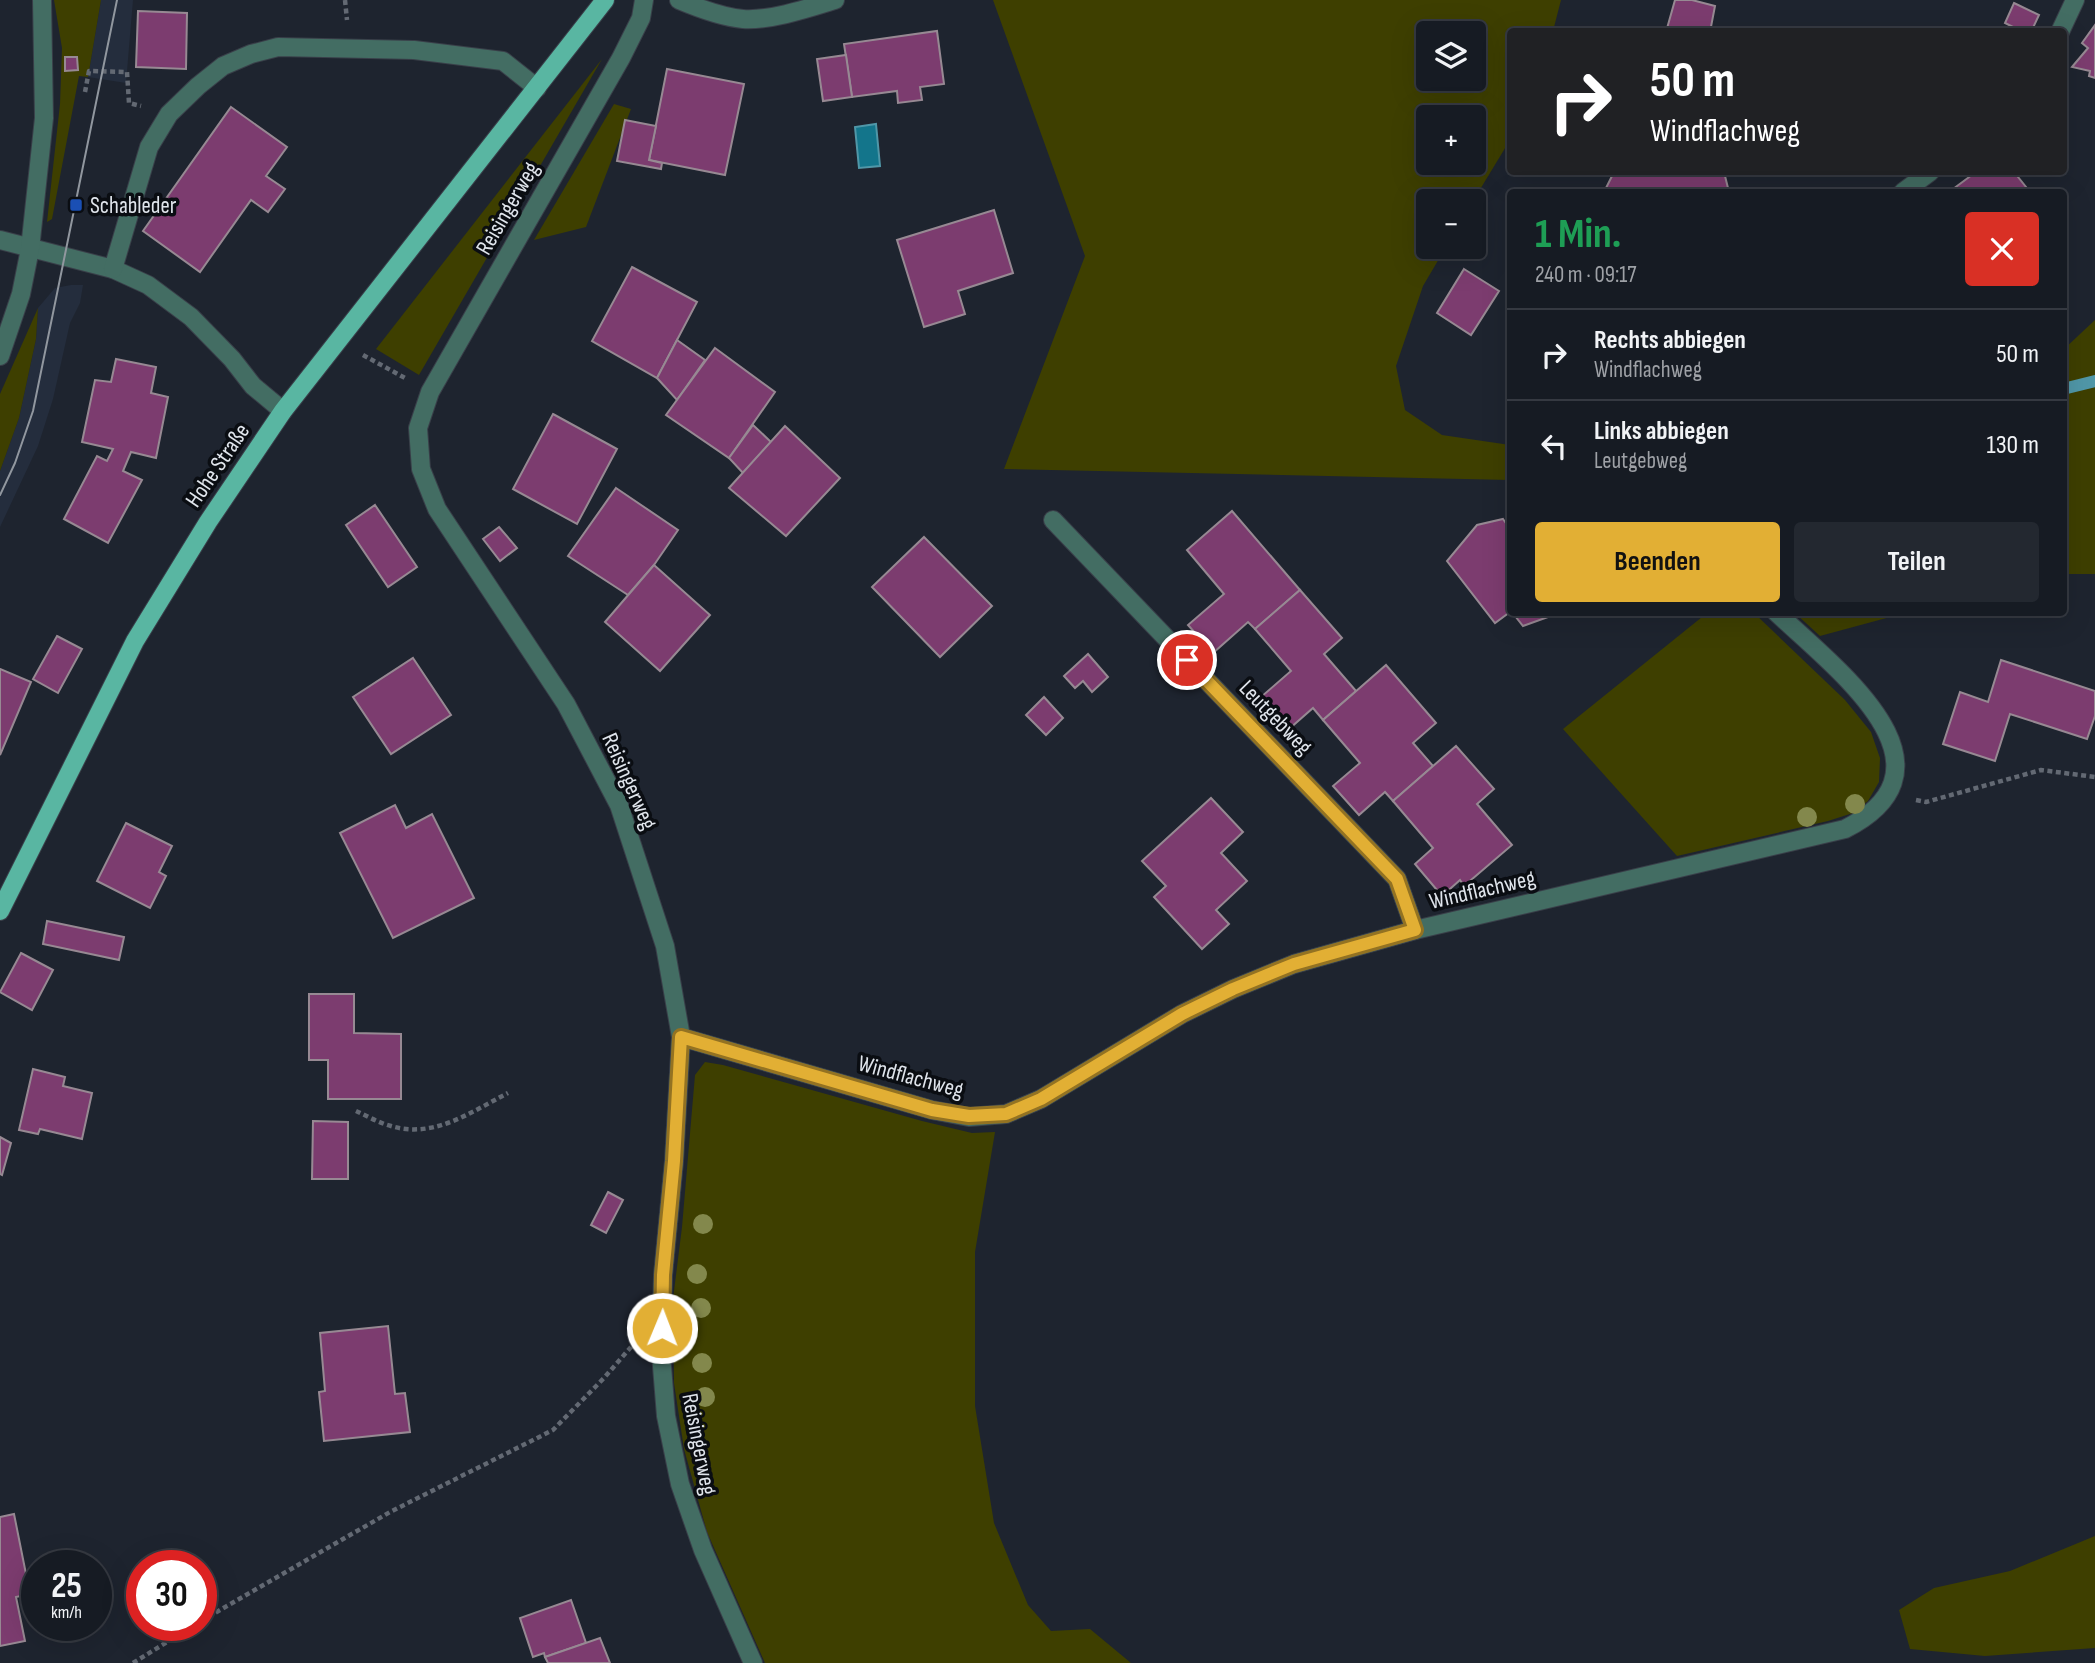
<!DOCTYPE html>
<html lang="de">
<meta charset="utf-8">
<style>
body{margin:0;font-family:"Sofia Sans Condensed",sans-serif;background:#232830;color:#f1f3f6;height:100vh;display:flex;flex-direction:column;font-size:26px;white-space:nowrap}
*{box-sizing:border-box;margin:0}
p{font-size:23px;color:#9ea1a6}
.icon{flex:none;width:38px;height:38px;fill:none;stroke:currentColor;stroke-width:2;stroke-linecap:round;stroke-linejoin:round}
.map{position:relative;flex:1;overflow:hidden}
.side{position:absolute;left:1507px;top:189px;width:560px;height:427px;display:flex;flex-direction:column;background:#161b23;border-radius:7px;box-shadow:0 7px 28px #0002,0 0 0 2px #353941}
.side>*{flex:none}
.hud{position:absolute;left:1507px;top:28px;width:560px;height:147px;border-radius:7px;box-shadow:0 7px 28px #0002,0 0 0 2px #353941;background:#202124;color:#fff;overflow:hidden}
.fabs{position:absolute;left:1416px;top:21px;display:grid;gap:14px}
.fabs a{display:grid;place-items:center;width:70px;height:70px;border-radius:7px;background:#161b23;box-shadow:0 7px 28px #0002,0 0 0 2px #353941;font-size:35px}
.speed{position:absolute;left:21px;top:1550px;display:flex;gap:14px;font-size:35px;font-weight:700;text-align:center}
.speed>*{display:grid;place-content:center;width:91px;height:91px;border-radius:50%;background:#161b23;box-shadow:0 7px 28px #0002,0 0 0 2px #353941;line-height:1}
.speed small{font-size:18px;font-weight:400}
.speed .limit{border:10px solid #d22;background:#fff;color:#111}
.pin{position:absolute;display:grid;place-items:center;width:60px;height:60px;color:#fff;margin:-30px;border:4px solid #fff;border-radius:50%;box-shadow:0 2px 7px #0007}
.me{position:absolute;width:77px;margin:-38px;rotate:1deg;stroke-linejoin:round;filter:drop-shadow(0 0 5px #0008)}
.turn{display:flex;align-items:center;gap:24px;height:147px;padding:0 28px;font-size:32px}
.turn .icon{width:91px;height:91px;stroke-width:2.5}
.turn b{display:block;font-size:49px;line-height:60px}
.round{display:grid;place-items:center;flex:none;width:74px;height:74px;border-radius:7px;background:#232830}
.headline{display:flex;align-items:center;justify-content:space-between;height:119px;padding:0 28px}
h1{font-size:42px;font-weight:700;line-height:52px;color:#1e9e55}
.action{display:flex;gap:14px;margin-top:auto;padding:14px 28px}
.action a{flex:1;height:80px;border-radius:7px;background:#e2af34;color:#111;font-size:28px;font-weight:700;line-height:80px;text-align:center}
.action a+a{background:#232830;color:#f1f3f6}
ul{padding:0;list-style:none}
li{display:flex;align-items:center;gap:21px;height:91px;padding:0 28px;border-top:2px solid #353941}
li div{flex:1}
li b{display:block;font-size:26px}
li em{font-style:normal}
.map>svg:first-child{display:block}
.built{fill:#242d3d}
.green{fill:#3e3f00;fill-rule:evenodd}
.water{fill:#13758b;stroke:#5097a8;stroke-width:2}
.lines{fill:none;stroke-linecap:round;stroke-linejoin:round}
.stream{stroke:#5097a8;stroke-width:12}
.building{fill:#7c3c6f;stroke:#978993;stroke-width:2}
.minor-casing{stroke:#393f49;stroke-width:20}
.major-casing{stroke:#393f49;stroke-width:20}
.path{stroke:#636973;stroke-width:4.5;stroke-dasharray:5 3.5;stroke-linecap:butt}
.minor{stroke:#436d63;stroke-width:18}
.major{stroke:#59b6a2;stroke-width:18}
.tram{stroke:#91979f;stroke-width:2}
.tree{fill:#83884c}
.route-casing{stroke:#937222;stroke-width:18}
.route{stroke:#e2af34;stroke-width:12}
.transit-dot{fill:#1a4fb4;stroke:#0a0d12;stroke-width:2.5}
.labels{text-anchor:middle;stroke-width:7;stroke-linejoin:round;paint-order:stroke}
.poi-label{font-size:23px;fill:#e0e5ec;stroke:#0a0d12;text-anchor:start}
.street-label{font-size:23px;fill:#e0e5ec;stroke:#0a0d12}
</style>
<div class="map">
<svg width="2095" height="1663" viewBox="0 0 2095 1663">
<rect width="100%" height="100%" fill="#1e242f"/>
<!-- built -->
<g class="built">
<path d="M101 0H133L126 83 88 77Z"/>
<path d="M71 285H83L80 303 70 323 53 399 38 446 0 527V471L19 418 36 339 38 308 55 288Z"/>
</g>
<!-- green -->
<g class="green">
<path d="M54 0H101L88 77 79 76 52 219 47 222 60 104 62 48Z"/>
<path d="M993 0H1561L1553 31 1510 32V140L1473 201H1428V247H1446L1423 286 1396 366 1405 410 1442 435 1510 445V480L1004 469 1085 256ZM1428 33H1474V79H1428ZM1428 117H1474V163H1428Z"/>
<path d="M602 59 419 375 376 349Z"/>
<path d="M614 104 631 109 586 227 534 240Z"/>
<path d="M38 308 36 339 19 418 0 471V394Z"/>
<path d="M2095 320V574H2063V350Z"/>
<path d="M1707 613H1754L1845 700 1871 732 1880 758 1879 782 1868 801 1853 813 1828 821 1677 856 1563 729Z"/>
<path d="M1795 613H1905L1820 636Z"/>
<path d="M705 1062 723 1065 922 1121 972 1133 995 1132 975 1252V1406L994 1523 1028 1605 1051 1631 1090 1629 1131 1663H765L707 1532 684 1449 674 1383 673 1299 682 1227 695 1075Z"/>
<path d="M2095 1536V1648L1985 1656 1910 1649 1899 1610 1934 1588 2010 1571Z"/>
</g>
<!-- water -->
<path class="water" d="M876 124 880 166 859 168 855 127Z"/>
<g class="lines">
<!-- stream -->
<path class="stream" d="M2063 389 2095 381"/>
</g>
<!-- building -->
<g class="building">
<path d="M1675 0H1692L1715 6 1710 32H1666Z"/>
<path d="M2014 3 2039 15 2031 32H2023L2005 23Z"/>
<path d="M138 11 187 13 186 69 136 67Z"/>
<path d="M2095 25V78L2089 76 2090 71 2072 67 2088 48 2082 43Z"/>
<path d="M937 31 944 84 920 87 922 100 898 103 897 91 852 97 844 44Z"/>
<path d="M846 55 852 97 823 101 817 59Z"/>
<path d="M65 57H77L78 70 65 71Z"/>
<path d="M667 69 744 84 725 175 649 160Z"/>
<path d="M231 107 287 147 266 176 285 189 268 212 251 200 200 272 143 231Z"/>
<path d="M625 120 656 126 649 160 662 163 661 169 617 161Z"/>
<path d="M1614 172H1721L1725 176 1729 192H1604Z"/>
<path d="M1976 172H2014L2030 192H1949Z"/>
<path d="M994 210 1013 273 958 291 965 314 924 327 897 240Z"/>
<path d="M632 267 697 302 657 378 592 341Z"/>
<path d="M1464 269 1499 291 1471 335 1437 313Z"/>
<path d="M677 340 705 360 677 400 657 378Z"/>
<path d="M715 348 775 392 729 458 666 415Z"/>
<path d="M116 359 156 367 151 393 168 397 156 458 131 452 123 471 142 480 108 543 64 519 97 456 107 461 113 449 82 442 95 380 111 382Z"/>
<path d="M553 414 617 449 577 524 513 489Z"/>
<path d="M753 425 771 442 743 473 729 458Z"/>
<path d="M785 426 840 478 786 536 729 488Z"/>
<path d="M616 488 678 530 654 565 628 595 568 556Z"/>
<path d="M375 505 417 567 388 587 346 525Z"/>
<path d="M1232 511 1300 590 1255 629 1248 622 1213 653 1188 625 1224 594 1187 550Z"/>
<path d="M1503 519 1510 529V612L1495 623 1447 561 1477 525Z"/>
<path d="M499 527 517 548 500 561 483 539Z"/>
<path d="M924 537 992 606 940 657 872 587Z"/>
<path d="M654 565 710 615 660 671 605 622Z"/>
<path d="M1300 590 1342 638 1324 654 1356 691 1323 720 1313 708 1289 729 1261 697 1291 671 1255 629Z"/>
<path d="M1512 612H1553L1551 616 1523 626Z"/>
<path d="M57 636 82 649 58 693 33 679Z"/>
<path d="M1088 654 1108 677 1092 692 1083 681 1075 688 1064 676Z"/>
<path d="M413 658 451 715 391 754 353 697Z"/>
<path d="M2001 660 2095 691V716L2087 739 2010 714 1995 761 1943 744 1960 692 1988 702Z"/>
<path d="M1386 665 1436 723 1413 743 1433 766 1393 801 1385 792 1359 815 1333 786 1360 763 1323 720Z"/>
<path d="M0 669 31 682 0 755Z"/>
<path d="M1044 697 1063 718 1046 735 1026 715Z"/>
<path d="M1456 746 1494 789 1477 804 1512 845 1464 886 1460 880 1442 896 1415 864 1433 848 1393 801Z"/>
<path d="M1211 798 1243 832 1221 853 1247 881 1216 910 1229 924 1202 949 1154 897 1166 886 1142 861Z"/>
<path d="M395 805 406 828 432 814 474 898 393 938 340 833Z"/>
<path d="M126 823 172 846 159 872 166 876 150 908 97 881Z"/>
<path d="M47 921 124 937 119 960 43 944Z"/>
<path d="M21 953 53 970 32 1010 0 992Z"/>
<path d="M309 994H354V1033L401 1034V1099H328V1060H309Z"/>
<path d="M33 1069 65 1077 63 1086 92 1093 82 1139 40 1129 38 1134 19 1130Z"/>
<path d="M313 1121 348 1122V1179H312Z"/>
<path d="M0 1137 11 1143 2 1175 0 1174Z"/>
<path d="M608 1192 623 1200 606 1233 591 1225Z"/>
<path d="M388 1326 395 1394 405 1393 410 1432 324 1441 319 1392 325 1391 320 1333Z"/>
<path d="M14 1514 30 1594 16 1597 25 1641 0 1646V1517Z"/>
<path d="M571 1600 586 1643 545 1657 544 1653 533 1657 520 1618Z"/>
<path d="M600 1638 610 1663H548L545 1657Z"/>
</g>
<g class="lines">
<defs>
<g id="minor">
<path d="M644 0 641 18 621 58 430 392 418 428 421 469 437 509 566 704 619 805 665 946 681 1037 674 1161 663 1275 661 1354 666 1416 680 1484 703 1550 753 1663"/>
<path d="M679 0C698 8 721 17 743 19 770 21 809 8 835 0"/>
<path d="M2060 32 2075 0"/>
<path d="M1903 192 1930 172"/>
<path d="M0 240 113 269 148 285 191 317 232 359 253 386 283 411"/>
<path d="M113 269 149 147 169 114 198 86 223 66 251 54 278 47 414 50 503 61 537 88"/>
<path d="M0 356 21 294 30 249 44 118 42 0"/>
<path d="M1053 520 1397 879 1415 930"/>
<path d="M681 1037 932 1110 969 1117 1006 1114 1041 1099 1182 1014 1233 989 1294 964 1415 930 1845 829C1969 766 1832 666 1776 612"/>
</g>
<path id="major" d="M0 911 135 641 208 522 283 411 605 0"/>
</defs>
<!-- minor casing -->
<use href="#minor" class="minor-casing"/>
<!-- major casing -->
<use href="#major" class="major-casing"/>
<!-- path -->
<g class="path">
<path d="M345 0 347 20"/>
<path d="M85 92 89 71 127 72 129 103 141 106"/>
<path d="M363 355 405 378"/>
<path d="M1916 800 1926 802 2041 770 2095 777"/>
<path d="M356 1111C367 1116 379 1123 391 1126 434 1139 471 1112 508 1093"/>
<path d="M201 1621 390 1512 553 1430 604 1378 631 1347"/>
<path d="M133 1663 193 1626"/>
</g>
<!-- minor -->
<use href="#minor" class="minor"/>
<!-- major -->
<use href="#major" class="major"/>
<!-- tram -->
<path class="tram" d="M0 495 15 463 33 411 117 0"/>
</g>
<!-- trees -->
<g class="tree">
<circle cx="1855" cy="804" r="10"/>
<circle cx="1807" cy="817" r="10"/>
<circle cx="703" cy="1224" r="10"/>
<circle cx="697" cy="1274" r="10"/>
<circle cx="701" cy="1308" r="10"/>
<circle cx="680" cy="1311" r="10"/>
<circle cx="702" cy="1363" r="10"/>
<circle cx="705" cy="1397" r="10"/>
</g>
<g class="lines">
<defs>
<path id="route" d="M662 1328 663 1275 674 1161 681 1037 932 1110 969 1116 1006 1114 1041 1099 1182 1014 1233 989 1294 964 1415 930 1397 879 1187 660"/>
</defs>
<!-- route casing -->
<use href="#route" class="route-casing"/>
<!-- route -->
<use href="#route" class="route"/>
</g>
<!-- markers -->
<rect class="transit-dot" x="69" y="198" width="14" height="14" rx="3.5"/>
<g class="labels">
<!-- poi labels -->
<g class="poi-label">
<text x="90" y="213">Schableder</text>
</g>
<!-- street labels -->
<g class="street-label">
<text transform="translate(507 208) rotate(-60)" y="8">Reisingerweg</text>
<text transform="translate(217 465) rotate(-56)" y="8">Hohe Straße</text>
<text transform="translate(1276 717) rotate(46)" y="8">Leutgebweg</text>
<text transform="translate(630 781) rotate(66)" y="8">Reisingerweg</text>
<text transform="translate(1482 889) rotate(-13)" y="8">Windflachweg</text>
<text transform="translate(911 1076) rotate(15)" y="8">Windflachweg</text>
<text transform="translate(700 1444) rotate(79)" y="8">Reisingerweg</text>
</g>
</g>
</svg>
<div class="fabs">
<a><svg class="icon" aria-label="layers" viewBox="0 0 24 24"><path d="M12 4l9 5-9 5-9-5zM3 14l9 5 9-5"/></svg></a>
<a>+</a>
<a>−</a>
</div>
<div class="speed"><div>25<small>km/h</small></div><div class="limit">30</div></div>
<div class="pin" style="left:1187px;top:660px;background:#d93025"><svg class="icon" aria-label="arrive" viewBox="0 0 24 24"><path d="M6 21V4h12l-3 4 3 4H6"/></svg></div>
<svg class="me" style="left:662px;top:1328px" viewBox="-20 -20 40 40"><circle r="17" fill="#e2af34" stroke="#fff" stroke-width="3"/><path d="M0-11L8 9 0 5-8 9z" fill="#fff"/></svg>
<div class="hud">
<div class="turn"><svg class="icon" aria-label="right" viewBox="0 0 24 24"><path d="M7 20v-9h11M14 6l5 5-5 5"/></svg><div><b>50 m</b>Windflachweg</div></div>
</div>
<section class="side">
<div class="headline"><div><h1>1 Min.</h1><p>240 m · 09:17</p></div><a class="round" style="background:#d93025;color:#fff"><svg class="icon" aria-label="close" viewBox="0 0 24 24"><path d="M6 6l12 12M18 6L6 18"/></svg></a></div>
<ul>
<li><svg class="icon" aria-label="right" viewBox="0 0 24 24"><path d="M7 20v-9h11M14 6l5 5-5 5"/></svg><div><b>Rechts abbiegen</b><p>Windflachweg</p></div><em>50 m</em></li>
<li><svg class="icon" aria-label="left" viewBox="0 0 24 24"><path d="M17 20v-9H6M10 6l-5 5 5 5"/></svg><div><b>Links abbiegen</b><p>Leutgebweg</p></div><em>130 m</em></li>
</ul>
<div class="action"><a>Beenden</a><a>Teilen</a></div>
</section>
</div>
